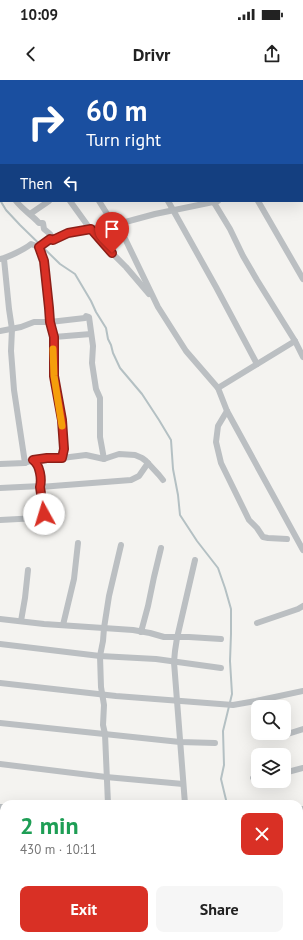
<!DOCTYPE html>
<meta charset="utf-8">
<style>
body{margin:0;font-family:"PT Sans",sans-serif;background:#f6f6f6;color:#222;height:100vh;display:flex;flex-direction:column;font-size:15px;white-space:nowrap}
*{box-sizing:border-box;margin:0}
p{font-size:13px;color:#767676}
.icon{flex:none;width:22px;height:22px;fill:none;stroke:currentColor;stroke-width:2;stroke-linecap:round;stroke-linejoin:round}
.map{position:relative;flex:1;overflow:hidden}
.details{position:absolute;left:0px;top:720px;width:303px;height:140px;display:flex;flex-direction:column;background:#fff;border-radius:12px 12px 0 0;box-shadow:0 4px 16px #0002}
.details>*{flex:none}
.hud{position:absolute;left:0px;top:0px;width:303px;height:122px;box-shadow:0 4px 16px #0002;background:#1a4fa0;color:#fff;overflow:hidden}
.fabs{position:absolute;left:251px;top:620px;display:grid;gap:8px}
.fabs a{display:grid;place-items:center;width:40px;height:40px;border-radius:8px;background:#fff;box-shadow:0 4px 16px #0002;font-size:20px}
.pin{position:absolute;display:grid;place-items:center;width:34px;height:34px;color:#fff;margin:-41px -17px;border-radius:50% 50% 50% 0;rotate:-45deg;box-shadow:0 0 4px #0007}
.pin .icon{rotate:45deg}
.me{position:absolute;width:44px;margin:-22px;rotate:354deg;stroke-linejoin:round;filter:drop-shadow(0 0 3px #0008)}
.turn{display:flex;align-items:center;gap:14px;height:84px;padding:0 20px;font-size:18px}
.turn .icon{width:52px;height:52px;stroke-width:2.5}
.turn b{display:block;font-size:28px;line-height:34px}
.then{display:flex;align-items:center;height:38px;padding:0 20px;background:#0003;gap:8px;font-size:15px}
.round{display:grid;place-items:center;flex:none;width:42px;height:42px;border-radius:8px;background:#f6f6f6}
.overview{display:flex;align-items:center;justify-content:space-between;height:68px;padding:0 20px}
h1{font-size:24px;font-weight:700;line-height:30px;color:#1e9e55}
.primary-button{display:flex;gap:8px;margin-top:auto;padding:8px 20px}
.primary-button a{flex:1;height:46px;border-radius:8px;background:#d93025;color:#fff;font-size:16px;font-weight:700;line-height:46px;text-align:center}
.primary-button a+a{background:#f6f6f6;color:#222}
.status{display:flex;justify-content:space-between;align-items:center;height:28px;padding:0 20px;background:#fff;direction:ltr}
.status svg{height:11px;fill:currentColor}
header{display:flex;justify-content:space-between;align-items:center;height:52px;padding:0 20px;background:#fff;font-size:18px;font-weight:700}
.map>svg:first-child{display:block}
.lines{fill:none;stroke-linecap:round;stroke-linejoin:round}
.stream{stroke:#b4c0c3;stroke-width:2}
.street{stroke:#bbbfc2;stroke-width:6}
.route-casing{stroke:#8d1f18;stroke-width:10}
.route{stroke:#d93025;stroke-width:7}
.slow{stroke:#f59e0b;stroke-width:7}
</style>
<div class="status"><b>10:09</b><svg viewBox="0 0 49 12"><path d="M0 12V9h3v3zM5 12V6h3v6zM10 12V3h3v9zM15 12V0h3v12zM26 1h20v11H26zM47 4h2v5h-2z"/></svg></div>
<header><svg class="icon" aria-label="back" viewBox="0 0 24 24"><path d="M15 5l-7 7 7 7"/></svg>Drivr<svg class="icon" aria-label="share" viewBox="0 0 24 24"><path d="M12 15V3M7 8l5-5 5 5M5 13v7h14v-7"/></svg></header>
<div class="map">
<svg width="303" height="860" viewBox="0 0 303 860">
<rect width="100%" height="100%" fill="#f4f3f0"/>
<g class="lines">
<!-- stream -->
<g class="stream">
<path d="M0 120 6 130 20 145 60 184 75 194 91 221 96 232 106 248 108 259 111 265 113 273 120 288 142 314 159 340 171 360 173 389 178 415 180 435 197 461 218 488 225 508 231 529V554L230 581 232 614 223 651 224 685 221 699 227 724"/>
<path d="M220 856V860"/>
</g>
<!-- street -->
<g class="street">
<path d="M33 0 34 1"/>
<path d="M100 0V1"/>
<path d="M144 0 145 1"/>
<path d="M189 0V1"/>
<path d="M234 0V1"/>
<path d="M274 0V1"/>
<path d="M0 1 1 3"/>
<path d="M85 1 88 0"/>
<path d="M302 16H303"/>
<path d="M0 36 1 35"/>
<path d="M302 56H303"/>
<path d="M0 74H1"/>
<path d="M302 95 303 96"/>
<path d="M16 121C23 130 32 135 39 143H43L44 149 50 154 53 159"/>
<path d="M70 121 96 157 126 187 149 214"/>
<path d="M99 121 109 137 118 144 158 227 186 271 218 308 227 331 303 470"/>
<path d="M168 121 216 207 257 284"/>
<path d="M213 121 230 149 243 176 257 200 295 261 303 277"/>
<path d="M258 121 303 199"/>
<path d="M30 134 49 121"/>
<path d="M39 167 44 181 50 242 54 257V296L62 340 64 369 62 378"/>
<path d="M0 179C7 178 25 169 31 164L39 167 50 159H53L68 153 118 144 155 134 218 121"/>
<path d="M4 179 9 229 12 249 11 271 14 310 25 383"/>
<path d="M0 251 21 247 34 242H50L85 238 86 236 89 237 93 266 92 283 96 309 100 318V357L104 379"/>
<path d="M54 257 91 254"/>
<path d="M218 308 295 261"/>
<path d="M227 331 218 346 216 362 221 383 249 440 257 448 263 457 268 458 287 459"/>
<path d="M0 384 25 383 33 380 47 378H62L86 375 104 379 119 374 135 375 142 378 146 381 159 395 163 400"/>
<path d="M40 407 131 400 139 396 148 383"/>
<path d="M0 408 41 406"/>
<path d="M0 440 38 438 43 437 44 433 40 407C42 399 40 385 33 380"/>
<path d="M0 539 44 544 133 550 150 553 164 557H189L221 559"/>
<path d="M21 541 25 518 28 490"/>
<path d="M257 543 298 529 303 526"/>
<path d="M63 545 74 499 78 463"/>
<path d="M141 552 148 526 154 497 161 468"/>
<path d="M0 564 100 576 156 579 221 588"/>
<path d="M0 603 116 616 233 625 256 621 303 611"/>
<path d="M0 643 180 662 215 663"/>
<path d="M278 657 303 649"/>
<path d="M0 684 106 697 183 704"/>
<path d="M284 693 303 688"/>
<path d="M253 698 258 697"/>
<path d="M108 724 105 654 103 645 104 625 101 607 100 576 103 561 104 548 109 516 121 465"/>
<path d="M185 724 174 582 175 571 177 558 195 480"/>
<path d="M0 727H4"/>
<path d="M299 729H303"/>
<path d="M0 765 4 766"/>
<path d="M299 767H303"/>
<path d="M0 808H4"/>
<path d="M0 835H4"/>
<path d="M299 845H303"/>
<path d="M194 856 195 860"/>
<path d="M117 860V856"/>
<path d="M252 860 255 856"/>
</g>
</g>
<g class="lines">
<defs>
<path id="route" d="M44 434 40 407C42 399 40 385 33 380L47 378H62L64 369 62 340 54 296V257L50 242 49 228 44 181 39 167 50 159 53 160 68 153 91 149 112 173"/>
</defs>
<!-- route casing -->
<use href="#route" class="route-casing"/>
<!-- route -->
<use href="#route" class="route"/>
<!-- slow -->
<path class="slow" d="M53 269 54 296 62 346"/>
</g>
</svg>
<div class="fabs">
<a><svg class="icon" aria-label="search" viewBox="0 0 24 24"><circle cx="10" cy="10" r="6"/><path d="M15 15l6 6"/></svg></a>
<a><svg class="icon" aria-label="layers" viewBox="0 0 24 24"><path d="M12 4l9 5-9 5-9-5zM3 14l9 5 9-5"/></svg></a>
</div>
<div class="pin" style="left:112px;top:173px;background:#d93025"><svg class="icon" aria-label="arrive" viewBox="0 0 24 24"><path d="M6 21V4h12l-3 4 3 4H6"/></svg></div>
<svg class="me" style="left:44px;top:434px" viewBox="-20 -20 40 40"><circle r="19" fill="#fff"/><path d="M0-13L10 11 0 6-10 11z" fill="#d93025"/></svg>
<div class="hud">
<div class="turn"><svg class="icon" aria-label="right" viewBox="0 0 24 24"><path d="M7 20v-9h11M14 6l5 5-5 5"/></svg><div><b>60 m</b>Turn right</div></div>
<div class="then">Then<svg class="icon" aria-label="left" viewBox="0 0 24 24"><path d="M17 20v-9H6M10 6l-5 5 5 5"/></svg></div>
</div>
<section class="details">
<div class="overview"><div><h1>2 min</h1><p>430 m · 10:11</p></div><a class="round" style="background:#d93025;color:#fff"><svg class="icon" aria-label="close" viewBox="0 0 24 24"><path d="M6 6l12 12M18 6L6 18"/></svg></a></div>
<div class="primary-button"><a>Exit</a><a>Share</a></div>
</section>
</div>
